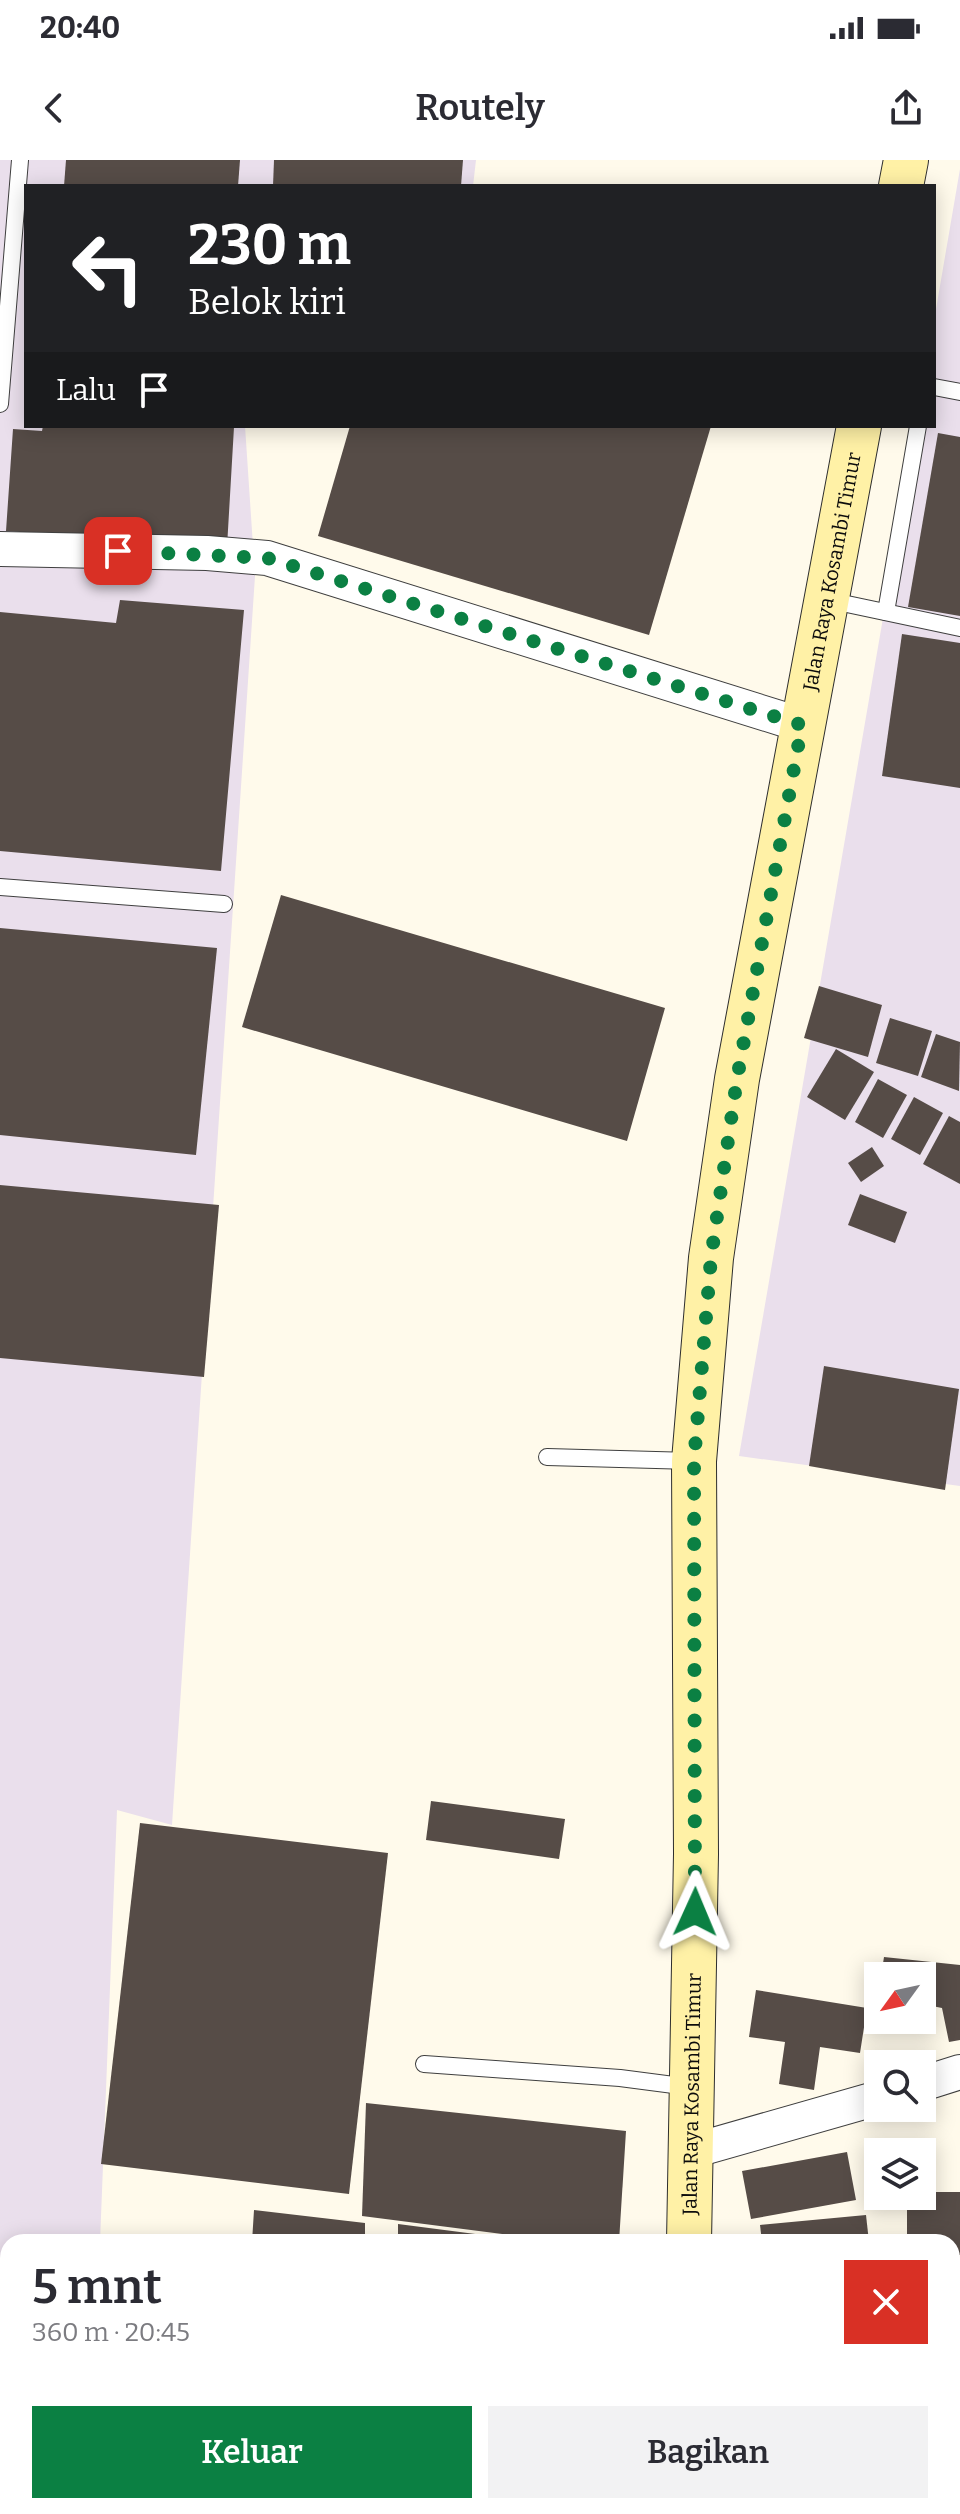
<!DOCTYPE html>
<html lang="id">
<meta charset="utf-8">
<style>
body{margin:0;font-family:Bitter,serif;background:#f2f2f3;color:#2b2b33;height:100vh;display:flex;flex-direction:column;font-size:30px;white-space:nowrap}
*{box-sizing:border-box;margin:0}
p{font-size:26px;color:#7c7c81}
.icon{flex:none;width:44px;height:44px;fill:none;stroke:currentColor;stroke-width:2;stroke-linecap:round;stroke-linejoin:round}
.map{position:relative;flex:1;overflow:hidden}
.details{position:absolute;left:0px;top:2074px;width:960px;height:280px;display:flex;flex-direction:column;background:#fff;border-radius:24px 24px 0 0;box-shadow:0 4px 20px #0003}
.details>*{flex:none}
.banner{position:absolute;left:24px;top:24px;width:912px;height:244px;border-radius:0px;box-shadow:0 4px 20px #0003;background:#202124;color:#fff;overflow:hidden}
.needle{width:52px;rotate:237deg}
.fabs{position:absolute;left:864px;top:1802px;display:grid;gap:16px}
.fabs a{display:grid;place-items:center;width:72px;height:72px;border-radius:0px;background:#fff;box-shadow:0 4px 20px #0003;font-size:40px}
.pin{position:absolute;display:grid;place-items:center;width:68px;height:68px;color:#fff;margin:-34px;border-radius:16px;box-shadow:0 4px 12px #0006}
.me{position:absolute;width:88px;margin:-44px;rotate:1deg;stroke-linejoin:round;filter:drop-shadow(0 0 6px #0008)}
.turn{display:flex;align-items:center;gap:28px;height:168px;padding:0 32px;font-size:36px}
.turn .icon{width:104px;height:104px;stroke-width:2.5}
.turn b{display:block;font-size:56px;line-height:68px}
.then{display:flex;align-items:center;height:76px;padding:0 32px;background:#0003;gap:16px;font-size:30px}
.round{display:grid;place-items:center;flex:none;width:84px;height:84px;border-radius:0px;background:#f2f2f3}
.overview{display:flex;align-items:center;justify-content:space-between;height:136px;padding:0 32px}
h1{font-size:48px;font-weight:600;line-height:60px}
.cta{display:flex;gap:16px;margin-top:auto;padding:16px 32px}
.cta a{flex:1;height:92px;border-radius:0px;background:#0b8043;color:#fff;font-size:32px;font-weight:600;line-height:92px;text-align:center}
.cta a+a{background:#f2f2f3;color:#2b2b33}
.status{display:flex;justify-content:space-between;align-items:center;height:56px;padding:0 40px;background:#fff;direction:ltr}
.status svg{height:22px;fill:currentColor}
header{display:flex;justify-content:space-between;align-items:center;height:104px;padding:0 32px;background:#fff;font-size:36px;font-weight:600}
.map>svg:first-child{display:block}
.industrial{fill:#eadfec}
.building{fill:#564c47}
.lines{fill:none;stroke-linecap:round;stroke-linejoin:round}
.service-casing{stroke:#3f3f3f;stroke-width:18}
.minor-casing{stroke:#3f3f3f;stroke-width:36}
.secondary-casing{stroke:#2e2e2e;stroke-width:46}
.service{stroke:#fff;stroke-width:16}
.minor{stroke:#fff;stroke-width:34}
.secondary{stroke:#fff1a6;stroke-width:44}
.route{stroke:#0b8043;stroke-width:14;stroke-dasharray:0 25.2}
.labels{text-anchor:middle;stroke-width:8;stroke-linejoin:round;paint-order:stroke}
.street-label{font-size:20px;fill:#0c0c0c;stroke:#fff}
</style>
<div class="status"><b>20:40</b><svg viewBox="0 0 49 12"><path d="M0 12V9h3v3zM5 12V6h3v6zM10 12V3h3v9zM15 12V0h3v12zM26 1h20v11H26zM47 4h2v5h-2z"/></svg></div>
<header><svg class="icon" aria-label="back" viewBox="0 0 24 24"><path d="M15 5l-7 7 7 7"/></svg>Routely<svg class="icon" aria-label="share" viewBox="0 0 24 24"><path d="M12 15V3M7 8l5-5 5 5M5 13v7h14v-7"/></svg></header>
<div class="map">
<svg width="960" height="2354" viewBox="0 0 960 2354">
<rect width="100%" height="100%" fill="#fffaeb"/>
<!-- industrial -->
<g class="industrial">
<path d="M0 0H476L473 26H26V266H245L255 416 172 1665 117 1650 100 2082H8V2346H89V2354H0Z"/>
<path d="M960 9V1326L739 1296 916 266H934V161Z"/>
</g>
<!-- building -->
<g class="building">
<path d="M66 0H240L238 26H64Z"/>
<path d="M274 0H463L461 26H273Z"/>
<path d="M43 266 234 267 227 387 6 371 13 269 42 271Z"/>
<path d="M350 266H711L649 475 318 376Z"/>
<path d="M938 273 960 277V456L908 447Z"/>
<path d="M120 440 244 450 221 711 0 691V452L116 463Z"/>
<path d="M902 474 960 483V628L882 616Z"/>
<path d="M281 735 665 848 627 981 242 867Z"/>
<path d="M0 768 217 788 196 995 0 975Z"/>
<path d="M819 826 882 845 868 897 804 878Z"/>
<path d="M890 858 932 871 918 916 876 903Z"/>
<path d="M936 874 960 882 959 931 921 917Z"/>
<path d="M836 889 874 912 845 960 807 937Z"/>
<path d="M878 919 907 935 883 978 855 962Z"/>
<path d="M914 937 943 953 920 995 891 979Z"/>
<path d="M949 956 960 962V1024L923 1004Z"/>
<path d="M872 987 884 1006 861 1022 848 1003Z"/>
<path d="M0 1025 219 1045 204 1217 0 1198Z"/>
<path d="M860 1034 907 1052 895 1083 848 1065Z"/>
<path d="M824 1206 959 1229 945 1330 809 1306Z"/>
<path d="M431 1641 565 1659 559 1699 426 1680Z"/>
<path d="M140 1663 388 1693 349 2034 101 2004Z"/>
<path d="M884 1797 960 1805V1880L949 1882 942 1848 922 1844V1816H881Z"/>
<path d="M756 1830 867 1848 860 1893 820 1887 814 1930 779 1924 785 1882 749 1877Z"/>
<path d="M366 1943 626 1971 619 2082H565L362 2056Z"/>
<path d="M847 1992 856 2040 751 2059 742 2011Z"/>
<path d="M922 2032H960V2095H952V2082H907V2036H922Z"/>
<path d="M254 2050 365 2063V2082H252Z"/>
<path d="M866 2055 869 2082H762L760 2065Z"/>
<path d="M398 2064 522 2080V2082H398Z"/>
<path d="M960 2118V2172L952 2173V2119Z"/>
<path d="M960 2194V2354H855L853 2346H952V2196Z"/>
<path d="M237 2346H312V2354H236Z"/>
<path d="M323 2346H347V2354H322Z"/>
<path d="M353 2346H383L382 2354H352Z"/>
<path d="M428 2346H496V2354H427Z"/>
<path d="M506 2346H562L561 2354H505Z"/>
<path d="M571 2346H634L633 2354H570Z"/>
</g>
<g class="lines">
<defs>
<g id="service">
<path d="M934 227 960 232"/>
<path d="M0 244 20 0"/>
<path d="M828 440 960 468"/>
<path d="M886 452 918 266"/>
<path d="M0 727 224 744"/>
<path d="M547 1297 692 1301"/>
<path d="M424 1904 620 1918 689 1927"/>
<path d="M952 2107H960"/>
</g>
<g id="minor">
<path d="M0 389 207 393 267 398 802 565"/>
<path d="M922 1924 960 1912"/>
<path d="M689 1992 878 1938"/>
</g>
<g id="secondary">
<path d="M901 26 906 0"/>
<path id="s1" d="M689 2082 696 1694 694 1301 711 1098 737 919 859 266"/>
<path d="M681 2354V2346"/>
</g>
</defs>
<!-- service casing -->
<use href="#service" class="service-casing"/>
<!-- minor casing -->
<use href="#minor" class="minor-casing"/>
<!-- secondary casing -->
<use href="#secondary" class="secondary-casing"/>
<!-- service -->
<use href="#service" class="service"/>
<!-- minor -->
<use href="#minor" class="minor"/>
<!-- secondary -->
<use href="#secondary" class="secondary"/>
</g>
<g class="lines">
<!-- route -->
<path class="route" d="M118 391 267 398 802 565 737 919 711 1098 694 1301 695 1752"/>
</g>
<g class="labels">
<!-- street labels -->
<g class="street-label">
<text dy="7" stroke="none"><textPath href="#s1" startOffset="1682">Jalan Raya Kosambi Timur</textPath></text>
<text dy="7" stroke="none"><textPath href="#s1" startOffset="148">Jalan Raya Kosambi Timur</textPath></text>
</g>
</g>
</svg>
<div class="fabs">
<a><svg class="needle" viewBox="-14 -14 28 28"><path d="M0-13l5 13h-10z" fill="#e53935"/><path d="M0 13l5-13h-10z" fill="#7c7c81"/></svg></a>
<a><svg class="icon" aria-label="search" viewBox="0 0 24 24"><circle cx="10" cy="10" r="6"/><path d="M15 15l6 6"/></svg></a>
<a><svg class="icon" aria-label="layers" viewBox="0 0 24 24"><path d="M12 4l9 5-9 5-9-5zM3 14l9 5 9-5"/></svg></a>
</div>
<div class="pin" style="left:118px;top:391px;background:#d93025"><svg class="icon" aria-label="arrive" viewBox="0 0 24 24"><path d="M6 21V4h12l-3 4 3 4H6"/></svg></div>
<svg class="me" style="left:695px;top:1752px" viewBox="-20 -20 40 40"><path d="M0-17L14 15 0 8-14 15z" fill="#0b8043" stroke="#fff" stroke-width="4"/></svg>
<div class="banner">
<div class="turn"><svg class="icon" aria-label="left" viewBox="0 0 24 24"><path d="M17 20v-9H6M10 6l-5 5 5 5"/></svg><div><b>230 m</b>Belok kiri</div></div>
<div class="then">Lalu<svg class="icon" aria-label="arrive" viewBox="0 0 24 24"><path d="M6 21V4h12l-3 4 3 4H6"/></svg></div>
</div>
<section class="details">
<div class="overview"><div><h1>5 mnt</h1><p>360 m · 20:45</p></div><a class="round" style="background:#d93025;color:#fff"><svg class="icon" aria-label="close" viewBox="0 0 24 24"><path d="M6 6l12 12M18 6L6 18"/></svg></a></div>
<div class="cta"><a>Keluar</a><a>Bagikan</a></div>
</section>
</div>
